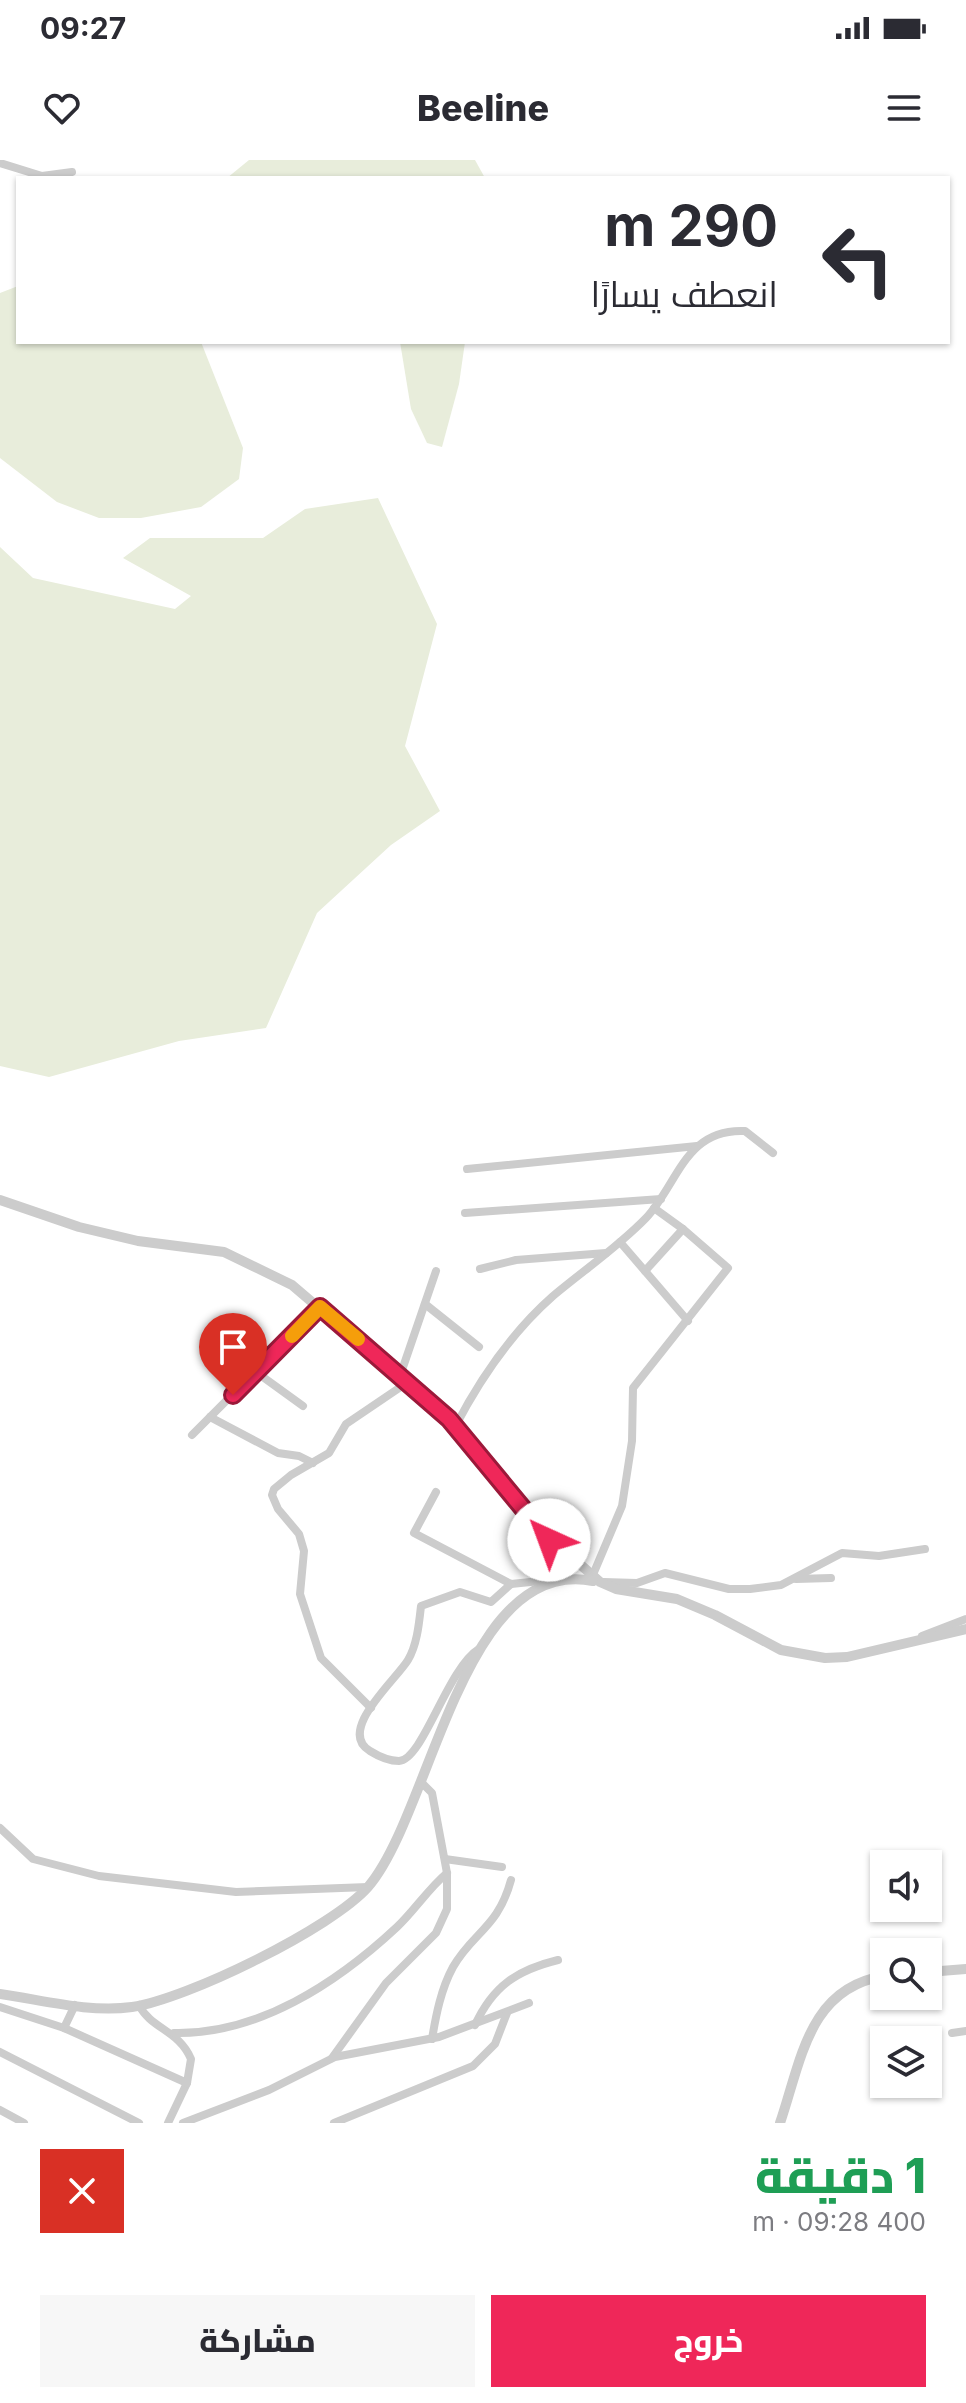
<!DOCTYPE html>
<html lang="ar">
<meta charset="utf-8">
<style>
body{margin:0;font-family:Inter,Cairo,sans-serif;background:#f7f7f7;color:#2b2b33;direction:rtl;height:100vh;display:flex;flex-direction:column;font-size:30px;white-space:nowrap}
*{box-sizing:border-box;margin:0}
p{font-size:26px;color:#7c7c81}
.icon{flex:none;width:44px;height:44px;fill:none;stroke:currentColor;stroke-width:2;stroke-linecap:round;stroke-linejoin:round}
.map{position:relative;height:1963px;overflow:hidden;direction:ltr}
.details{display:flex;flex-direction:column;background:#fff;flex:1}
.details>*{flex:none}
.hud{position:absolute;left:16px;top:16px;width:934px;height:168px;border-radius:0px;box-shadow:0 2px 6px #0004;direction:rtl;background:#fff;color:#2b2b33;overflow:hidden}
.controls{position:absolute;left:870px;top:1690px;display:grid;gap:16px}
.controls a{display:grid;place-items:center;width:72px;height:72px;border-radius:0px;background:#fff;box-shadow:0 2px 6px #0004;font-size:40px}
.pin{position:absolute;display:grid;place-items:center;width:68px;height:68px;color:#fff;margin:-82px -34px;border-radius:50% 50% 50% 0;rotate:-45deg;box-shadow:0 0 8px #0007}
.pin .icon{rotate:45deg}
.me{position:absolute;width:88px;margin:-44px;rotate:317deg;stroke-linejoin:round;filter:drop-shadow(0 0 6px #0008)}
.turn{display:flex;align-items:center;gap:28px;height:168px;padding:0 40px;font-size:36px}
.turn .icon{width:104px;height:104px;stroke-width:2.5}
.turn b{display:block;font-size:56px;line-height:68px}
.round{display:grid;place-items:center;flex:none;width:84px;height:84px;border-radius:0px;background:#f7f7f7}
.summary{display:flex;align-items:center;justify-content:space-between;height:136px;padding:0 40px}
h1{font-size:48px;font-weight:800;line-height:60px;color:#1e9e55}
.button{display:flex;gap:16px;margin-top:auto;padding:16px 40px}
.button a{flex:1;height:92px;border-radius:0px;background:#ef2759;color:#fff;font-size:32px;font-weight:800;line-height:92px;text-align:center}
.button a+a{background:#f7f7f7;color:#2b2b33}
.status{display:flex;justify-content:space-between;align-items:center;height:56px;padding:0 40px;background:#fff;direction:ltr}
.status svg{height:22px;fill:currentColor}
header{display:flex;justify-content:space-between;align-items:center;height:104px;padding:0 40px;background:#fff;font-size:36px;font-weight:800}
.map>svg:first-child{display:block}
.green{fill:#e8eddb}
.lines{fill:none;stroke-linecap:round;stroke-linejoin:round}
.minor{stroke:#ccc;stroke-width:8}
.tertiary{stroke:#ccc;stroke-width:10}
.route-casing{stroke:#9b193a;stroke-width:20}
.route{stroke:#ef2759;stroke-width:14}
.slow{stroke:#f59e0b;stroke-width:14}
</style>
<div class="status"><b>09:27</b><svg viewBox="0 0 49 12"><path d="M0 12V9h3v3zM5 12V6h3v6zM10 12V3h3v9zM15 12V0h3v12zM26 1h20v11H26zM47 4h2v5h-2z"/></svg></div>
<header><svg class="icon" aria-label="menu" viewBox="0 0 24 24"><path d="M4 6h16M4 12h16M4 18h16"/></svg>Beeline<svg class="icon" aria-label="heart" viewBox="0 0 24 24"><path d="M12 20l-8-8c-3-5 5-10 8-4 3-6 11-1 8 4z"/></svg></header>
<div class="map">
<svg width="966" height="1963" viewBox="0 0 966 1963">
<rect width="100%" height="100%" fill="#fff"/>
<!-- green -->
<g class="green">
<path d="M249 0H475L485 18H227Z"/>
<path d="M18 126V182H201L243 288 239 319 201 347 141 358H99L57 342 0 298V133Z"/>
<path d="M400 182H465L459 224 442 287 427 283 411 249Z"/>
<path d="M378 338 437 464 405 586 440 651 391 685 317 753 266 868 179 881 49 917 0 906V387L33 418 175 449 191 436 123 398 150 378H263L305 349Z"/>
</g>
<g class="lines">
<!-- minor -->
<g class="minor">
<path d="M0 3 42 16 72 12"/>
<path d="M467 1009 697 986"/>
<path d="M465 1053 661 1039"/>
<path d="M620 1082 688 1161"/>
<path d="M480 1109 516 1100 606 1093"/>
<path d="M645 1111 683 1069"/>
<path d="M425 1144 479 1187"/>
<path d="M256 1212 303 1246"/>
<path d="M400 1216 436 1111"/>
<path d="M210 1257 278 1293 299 1296 313 1303"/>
<path d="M455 1267C480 1219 512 1172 553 1136 584 1110 618 1087 646 1058 678 1024 685 968 745 971L773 993"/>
<path d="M192 1275 320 1147"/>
<path d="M436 1332 414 1373 511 1424 540 1421 548 1424"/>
<path d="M592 1417 622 1346 632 1281 633 1228 728 1108 683 1069 654 1048"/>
<path d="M796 1419 831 1418"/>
<path d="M603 1422 637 1423 665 1413 729 1429H750L781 1425 842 1393 879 1396 925 1389"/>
<path d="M922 1476 966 1459"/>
<path d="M479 1489C447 1509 423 1600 399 1601 389 1601 378 1596 370 1591 336 1571 396 1520 408 1500 417 1485 419 1464 421 1446L460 1432 491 1442 511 1424"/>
<path d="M371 1548 321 1498 300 1434 304 1391 299 1374 278 1349 272 1335 274 1329 291 1315 329 1293 346 1264 408 1222"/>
<path d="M0 1668 33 1699 99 1716 236 1732 368 1727"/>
<path d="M445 1699 502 1707"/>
<path d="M139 1845C151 1869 179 1870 191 1899L187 1923 168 1963"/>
<path d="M0 1847 64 1868 187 1923"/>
<path d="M475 1865C493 1826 517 1810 558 1800"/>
<path d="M64 1868 75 1845"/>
<path d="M174 1873C258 1875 337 1823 397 1767 415 1750 428 1729 447 1713"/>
<path d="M952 1873 966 1871"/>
<path d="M432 1879C436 1855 441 1829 453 1807 473 1772 498 1768 511 1720"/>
<path d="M0 1892 139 1963"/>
<path d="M332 1898 386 1823 436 1773 447 1749V1713L432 1633 421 1622"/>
<path d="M0 1950 24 1963"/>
<path d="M183 1963 269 1930 335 1897 439 1877 529 1843"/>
<path d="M334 1963 473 1906 495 1884 507 1853"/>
</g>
<!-- tertiary -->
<g class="tertiary">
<path d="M0 1040 79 1067 138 1081 224 1092 292 1125 449 1259 530 1360 600 1422 616 1429 677 1439 715 1455 781 1490 825 1498 847 1497 966 1469"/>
<path d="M928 1812 966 1809"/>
<path d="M0 1834C43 1840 89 1853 132 1847 187 1839 332 1768 368 1727 432 1653 462 1396 593 1421"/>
<path d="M780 1963C801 1902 808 1828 884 1816"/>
</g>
</g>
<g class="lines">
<defs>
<path id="route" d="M233 1235 320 1147 449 1259 549 1380"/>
</defs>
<!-- route casing -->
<use href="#route" class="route-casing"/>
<!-- route -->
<use href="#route" class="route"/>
<!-- slow -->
<path class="slow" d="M292 1176 320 1147 358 1179"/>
</g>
</svg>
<div class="controls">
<a><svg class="icon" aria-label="sound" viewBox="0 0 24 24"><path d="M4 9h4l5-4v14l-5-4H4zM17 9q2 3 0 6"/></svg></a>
<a><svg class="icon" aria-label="search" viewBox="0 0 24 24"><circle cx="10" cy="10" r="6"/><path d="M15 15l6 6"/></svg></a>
<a><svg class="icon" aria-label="layers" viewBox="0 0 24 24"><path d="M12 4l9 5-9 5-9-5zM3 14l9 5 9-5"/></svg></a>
</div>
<div class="pin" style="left:233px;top:1235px;background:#d93025"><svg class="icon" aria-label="arrive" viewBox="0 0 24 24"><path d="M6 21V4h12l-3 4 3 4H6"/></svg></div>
<svg class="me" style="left:549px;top:1380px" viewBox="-20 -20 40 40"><circle r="19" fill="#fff"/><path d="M0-13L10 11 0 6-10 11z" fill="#ef2759"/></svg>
<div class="hud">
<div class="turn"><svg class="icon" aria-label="left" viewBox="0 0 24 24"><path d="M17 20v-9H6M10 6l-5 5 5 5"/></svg><div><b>290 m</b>انعطف يسارًا</div></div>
</div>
</div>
<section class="details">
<div class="summary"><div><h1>1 دقيقة</h1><p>400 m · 09:28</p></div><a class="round" style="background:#d93025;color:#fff"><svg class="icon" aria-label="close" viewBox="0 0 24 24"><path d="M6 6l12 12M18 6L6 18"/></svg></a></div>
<div class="button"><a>خروج</a><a>مشاركة</a></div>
</section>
